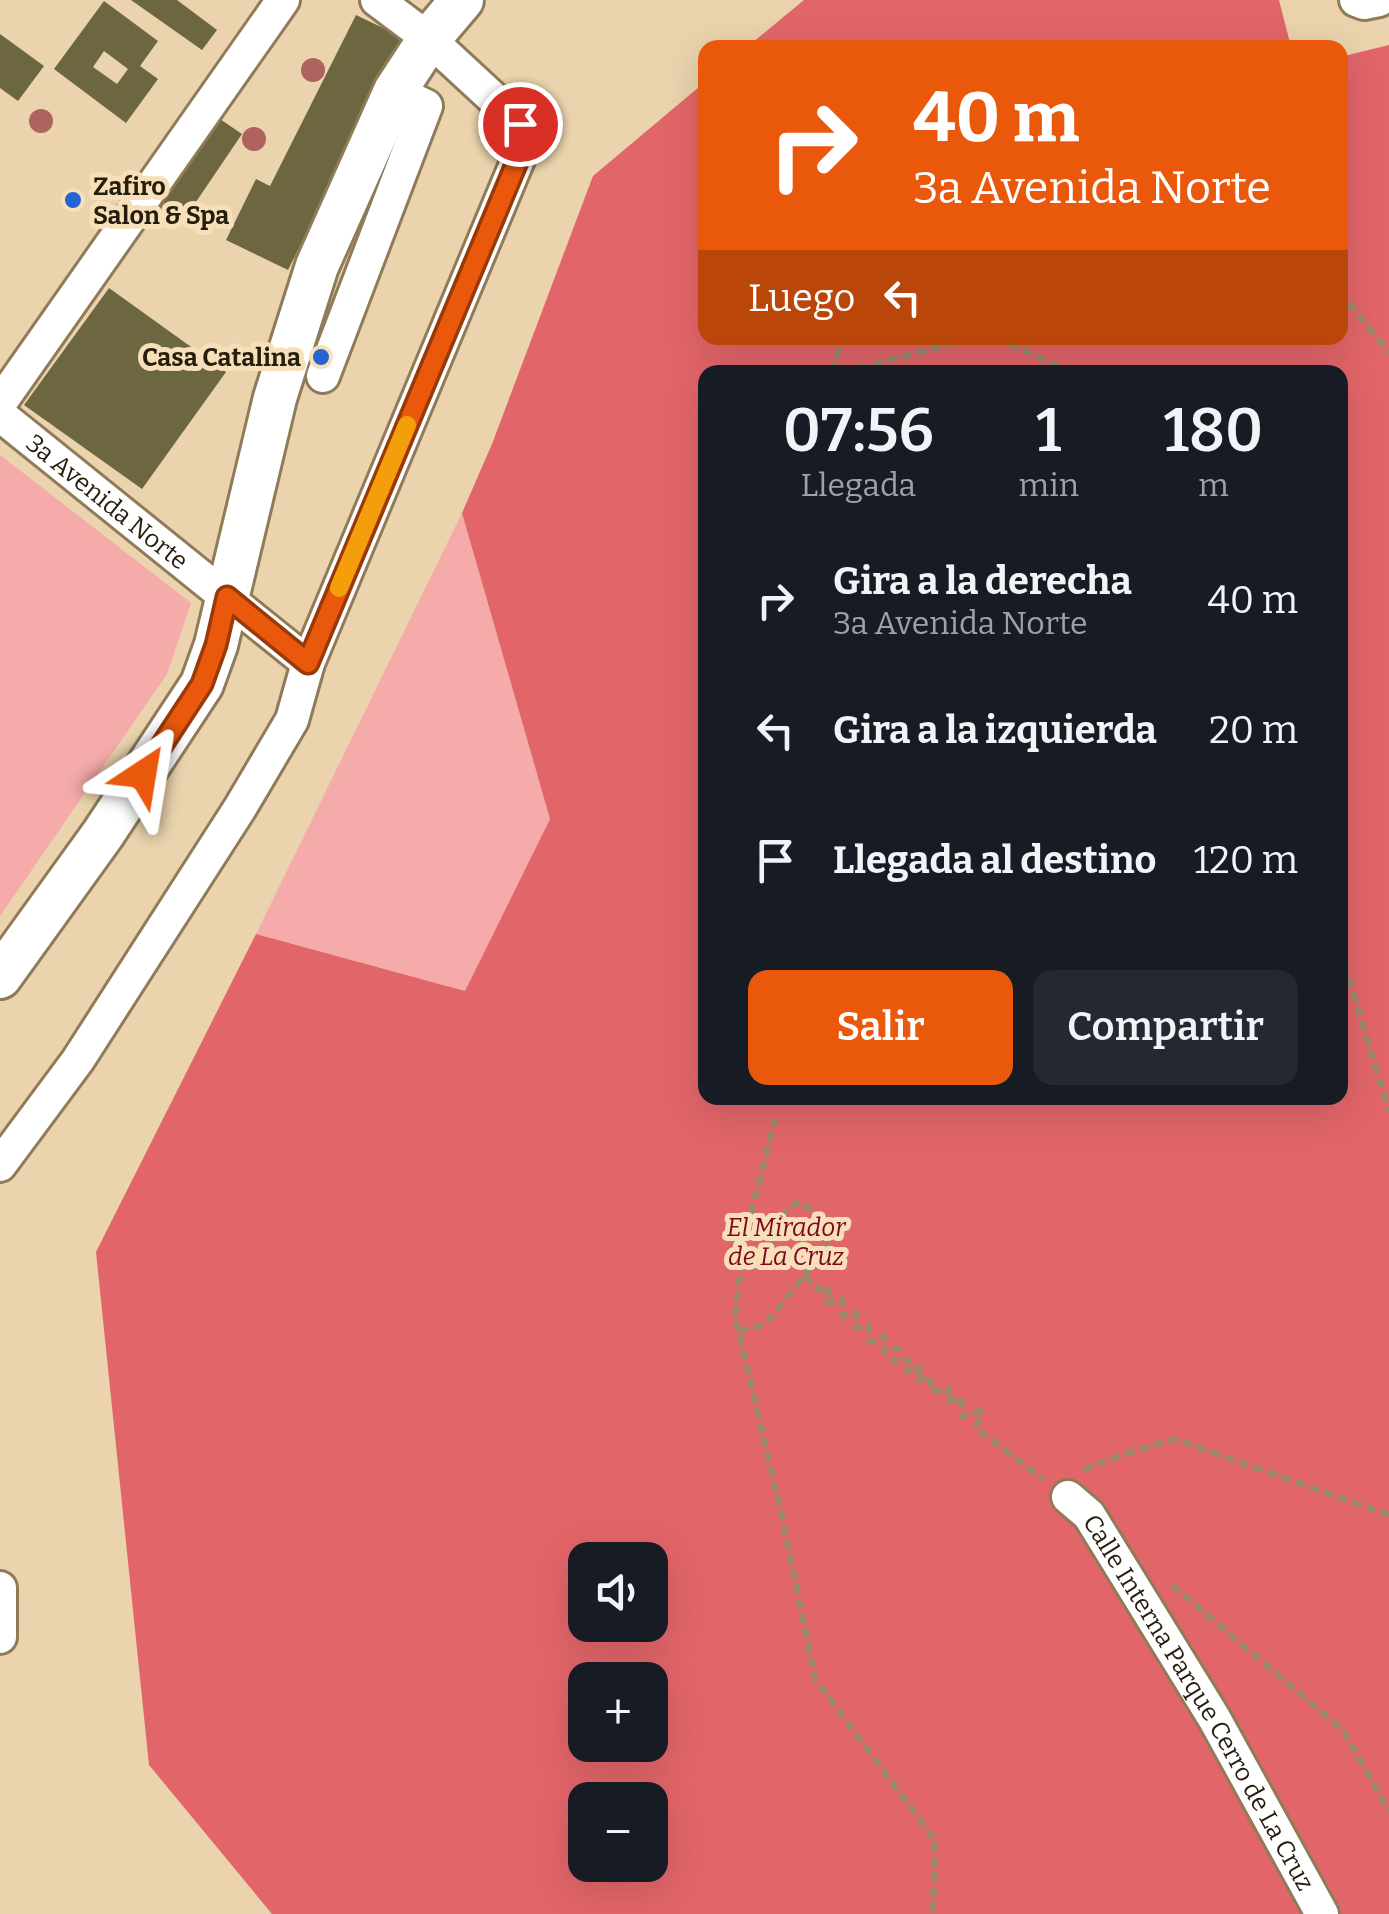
<!DOCTYPE html>
<html lang="es">
<meta charset="utf-8">
<style>
body{margin:0;font-family:Bitter,serif;background:#242831;color:#f1f3f6;height:100vh;display:flex;flex-direction:column;font-size:38px;white-space:nowrap}
*{box-sizing:border-box;margin:0}
p{font-size:32px;color:#9ea1a6}
.icon{flex:none;width:55px;height:55px;fill:none;stroke:currentColor;stroke-width:2;stroke-linecap:round;stroke-linejoin:round}
.map{position:relative;flex:1;overflow:hidden}
.side{position:absolute;left:698px;top:365px;width:650px;height:740px;display:flex;flex-direction:column;background:#171b24;border-radius:20px;box-shadow:0 10px 40px #0002}
.side>*{flex:none}
.banner{position:absolute;left:698px;top:40px;width:650px;height:305px;border-radius:20px;box-shadow:0 10px 40px #0002;background:#ea580c;color:#fff;overflow:hidden}
.controls{position:absolute;left:568px;top:1542px;display:grid;gap:20px}
.controls a{display:grid;place-items:center;width:100px;height:100px;border-radius:20px;background:#171b24;box-shadow:0 10px 40px #0002;font-size:50px}
.pin{position:absolute;display:grid;place-items:center;width:85px;height:85px;color:#fff;margin:-42px;border:5px solid #fff;border-radius:50%;box-shadow:0 2px 10px #0007}
.me{position:absolute;width:110px;margin:-55px;rotate:33deg;stroke-linejoin:round;filter:drop-shadow(0 0 8px #0008)}
.turn{display:flex;align-items:center;gap:35px;height:210px;padding:0 50px;font-size:45px}
.turn .icon{width:130px;height:130px;stroke-width:2.5}
.turn b{display:block;font-size:70px;line-height:85px}
.then{display:flex;align-items:center;height:95px;padding:0 50px;background:#0003;gap:20px;font-size:38px}
.eta{display:flex;justify-content:space-evenly;align-items:center;height:170px;text-align:center}
.eta b{font-size:60px;font-weight:600;line-height:70px}
.cta{display:flex;gap:20px;margin-top:auto;padding:20px 50px}
.cta a{flex:1;height:115px;border-radius:20px;background:#ea580c;color:#fff;font-size:40px;font-weight:600;line-height:115px;text-align:center}
.cta a+a{background:#242831;color:#f1f3f6}
ul{padding:0;list-style:none}
li{display:flex;align-items:center;gap:30px;height:130px;padding:0 50px}
li div{flex:1}
li b{display:block;font-size:38px}
li em{font-style:normal}
.map>svg:first-child{display:block}
.green{fill:#f4aba9}
.forest{fill:#e26569;fill-rule:evenodd}
.building{fill:#6d6741;fill-rule:evenodd}
.lines{fill:none;stroke-linecap:round;stroke-linejoin:round}
.minor-casing{stroke:#907b58;stroke-width:38}
.major-casing{stroke:#907b58;stroke-width:48}
.path{stroke:#9a896c;stroke-width:6;stroke-dasharray:10 5;stroke-linecap:butt}
.minor{stroke:#fff;stroke-width:32}
.major{stroke:#fff;stroke-width:42}
.tree{fill:#af625e}
.route-casing{stroke:#983908;stroke-width:25}
.route{stroke:#ea580c;stroke-width:18}
.slow{stroke:#f59e0b;stroke-width:18}
.poi-dot{fill:#2665d1;stroke:#f7e0b9;stroke-width:4}
.labels{text-anchor:middle;stroke-width:10;stroke-linejoin:round;paint-order:stroke}
.poi-label{font-size:25px;font-weight:bold;fill:#251d0e;stroke:#f7e0b9;text-anchor:start}
.street-label{font-size:25px;fill:#251d0e;stroke:#f7e0b9}
.park-label{font-size:25px;font-style:italic;fill:#7f051d;stroke:#f7e0b9}
</style>
<div class="map">
<svg width="1389" height="1914" viewBox="0 0 1389 1914">
<rect width="100%" height="100%" fill="#ead3ad"/>
<!-- green -->
<g class="green">
<path d="M0 455 191 603 167 674 0 916Z"/>
<path d="M462 513 550 819 465 991 256 934Z"/>
</g>
<!-- forest -->
<g class="forest">
<path d="M804 0H1279L1291 47H747Z"/>
<path d="M1389 45V1914H272L149 1765 96 1252 256 934 465 991 550 819 462 513 492 444 593 176 705 82V338H1340V57ZM705 372H1340V1098H705ZM585 1560H650V1625H585ZM585 1680H650V1745H585ZM585 1800H650V1865H585Z"/>
</g>
<!-- building -->
<g class="building">
<path d="M131 0H177L217 30 202 50Z"/>
<path d="M104 1 158 41 140 66 158 79 126 123 54 69ZM104 51 128 69 117 84 93 67Z"/>
<path d="M356 15 404 38 288 270 226 240 256 179 270 186Z"/>
<path d="M0 34 44 66 18 101 0 88Z"/>
<path d="M217 117 242 134 181 224 156 207Z"/>
<path d="M109 288 226 372 142 489 24 405Z"/>
</g>
<g class="lines">
<defs>
<g id="minor">
<path d="M1356 0 1364 3 1379 0"/>
<path d="M323 376 426 106 395 91"/>
<path d="M0 403 283 0"/>
<path id="s1" d="M0 415 308 663"/>
<path d="M0 1165 78 1060 240 808 292 720 308 663 527 138 520 123 429 39 377 0"/>
<path id="s2" d="M1068 1497 1089 1515 1214 1718 1322 1914"/>
<path d="M0 1588V1637"/>
</g>
<path id="major" d="M0 977 103 834 202 684 216 645 275 398 317 266 395 91 429 39 462 0"/>
</defs>
<!-- minor casing -->
<use href="#minor" class="minor-casing"/>
<!-- major casing -->
<use href="#major" class="major-casing"/>
<!-- path -->
<g class="path">
<path d="M1340 291 1389 353"/>
<path d="M995 338 1071 372"/>
<path d="M833 372 841 338"/>
<path d="M844 372 974 338"/>
<path d="M1340 949 1389 1112"/>
<path d="M751 1214 775 1119"/>
<path d="M772 1223 751 1214 732 1217 729 1236 742 1258 735 1316 781 1512 815 1679 935 1840 933 1914"/>
<path d="M742 1258 752 1260 768 1253 776 1235 772 1223"/>
<path d="M804 1276 820 1290 828 1287 827 1303 843 1299V1316L856 1313 855 1328 868 1325 869 1342 885 1336 884 1352 898 1348 894 1363 908 1360 907 1371 920 1366 918 1381 930 1376 932 1392 948 1388V1402L961 1397 962 1416 981 1411 976 1428 1043 1479"/>
<path d="M739 1331 760 1326 771 1318 839 1231 799 1201 772 1223"/>
<path d="M1083 1470 1121 1455 1174 1439 1389 1515"/>
<path d="M1172 1585 1343 1730 1389 1812"/>
</g>
<!-- minor -->
<use href="#minor" class="minor"/>
<!-- major -->
<use href="#major" class="major"/>
</g>
<!-- trees -->
<g class="tree">
<circle cx="313" cy="70" r="12"/>
<circle cx="41" cy="121" r="12"/>
<circle cx="254" cy="139" r="12"/>
</g>
<g class="lines">
<defs>
<path id="route" d="M143 774 202 684 216 645 227 597 308 663 527 138 520 124"/>
</defs>
<!-- route casing -->
<use href="#route" class="route-casing"/>
<!-- route -->
<use href="#route" class="route"/>
<!-- slow -->
<path class="slow" d="M339 588 407 425"/>
</g>
<!-- markers -->
<g class="poi-dot">
<circle cx="73" cy="200" r="10"/>
<circle cx="321" cy="357" r="10"/>
</g>
<g class="labels">
<!-- poi labels -->
<g class="poi-label">
<text x="93" y="195">Zafiro<tspan x="93" dy="29">Salon &amp; Spa</tspan></text>
<text x="301" y="366" text-anchor="end">Casa Catalina</text>
</g>
<!-- street labels -->
<g class="street-label">
<text dy="9" stroke="none"><textPath href="#s1" startOffset="138">3a Avenida Norte</textPath></text>
<text dy="9" stroke="none"><textPath href="#s2" startOffset="245">Calle Interna Parque Cerro de La Cruz</textPath></text>
</g>
<!-- park labels -->
<g class="park-label">
<text x="786" y="1236">El Mirador<tspan x="786" dy="29">de La Cruz</tspan></text>
</g>
</g>
</svg>
<div class="controls">
<a><svg class="icon" aria-label="sound" viewBox="0 0 24 24"><path d="M4 9h4l5-4v14l-5-4H4zM17 9q2 3 0 6"/></svg></a>
<a>+</a>
<a>−</a>
</div>
<div class="pin" style="left:520px;top:124px;background:#d93025"><svg class="icon" aria-label="arrive" viewBox="0 0 24 24"><path d="M6 21V4h12l-3 4 3 4H6"/></svg></div>
<svg class="me" style="left:143px;top:774px" viewBox="-20 -20 40 40"><path d="M0-17L14 15 0 8-14 15z" fill="#ea580c" stroke="#fff" stroke-width="4"/></svg>
<div class="banner">
<div class="turn"><svg class="icon" aria-label="right" viewBox="0 0 24 24"><path d="M7 20v-9h11M14 6l5 5-5 5"/></svg><div><b>40 m</b>3a Avenida Norte</div></div>
<div class="then">Luego<svg class="icon" aria-label="left" viewBox="0 0 24 24"><path d="M17 20v-9H6M10 6l-5 5 5 5"/></svg></div>
</div>
<section class="side">
<div class="eta">
<div><b>07:56</b><p>Llegada</p></div>
<div><b>1</b><p>min</p></div>
<div><b>180</b><p>m</p></div>
</div>
<ul>
<li><svg class="icon" aria-label="right" viewBox="0 0 24 24"><path d="M7 20v-9h11M14 6l5 5-5 5"/></svg><div><b>Gira a la derecha</b><p>3a Avenida Norte</p></div><em>40 m</em></li>
<li><svg class="icon" aria-label="left" viewBox="0 0 24 24"><path d="M17 20v-9H6M10 6l-5 5 5 5"/></svg><div><b>Gira a la izquierda</b></div><em>20 m</em></li>
<li><svg class="icon" aria-label="arrive" viewBox="0 0 24 24"><path d="M6 21V4h12l-3 4 3 4H6"/></svg><div><b>Llegada al destino</b></div><em>120 m</em></li>
</ul>
<div class="cta"><a>Salir</a><a>Compartir</a></div>
</section>
</div>
